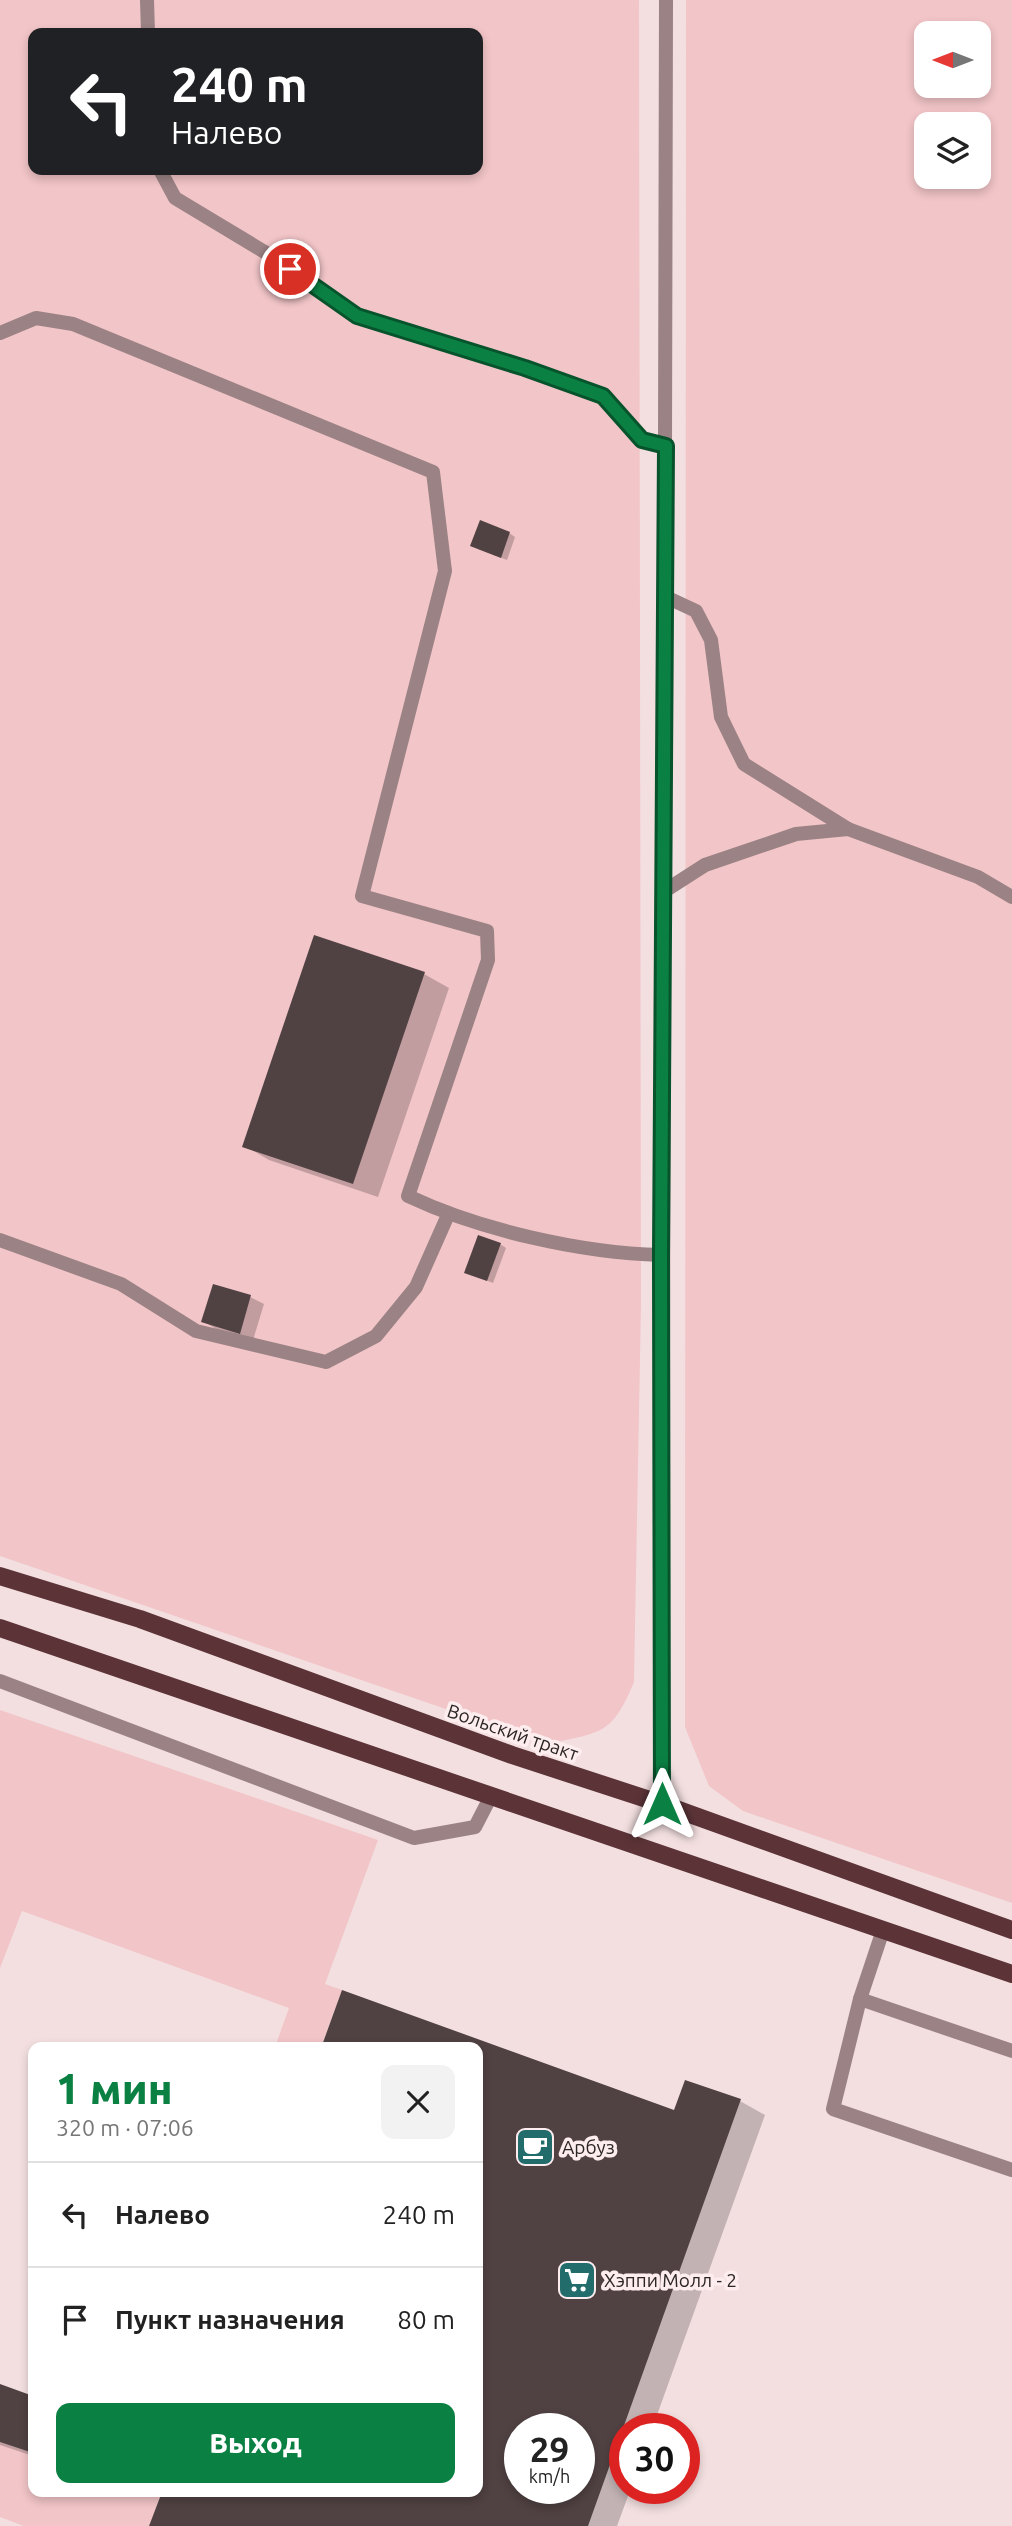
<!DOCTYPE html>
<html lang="ru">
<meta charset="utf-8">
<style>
body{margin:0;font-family:Ubuntu,sans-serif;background:#f2f2f2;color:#222;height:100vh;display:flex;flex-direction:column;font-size:26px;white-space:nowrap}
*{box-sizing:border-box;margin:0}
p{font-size:23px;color:#767676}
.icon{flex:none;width:38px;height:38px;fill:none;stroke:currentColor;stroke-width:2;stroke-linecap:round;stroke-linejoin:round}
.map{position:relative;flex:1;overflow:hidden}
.details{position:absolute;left:28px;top:2042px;width:455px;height:455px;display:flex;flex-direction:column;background:#fff;border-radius:14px;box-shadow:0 4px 10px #0003}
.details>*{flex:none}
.guide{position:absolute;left:28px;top:28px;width:455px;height:147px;border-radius:14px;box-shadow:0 4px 10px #0003;background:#202124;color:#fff;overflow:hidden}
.needle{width:46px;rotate:270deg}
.controls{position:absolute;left:914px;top:21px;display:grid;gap:14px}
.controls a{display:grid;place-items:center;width:77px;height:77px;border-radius:14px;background:#fff;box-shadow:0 4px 10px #0003;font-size:35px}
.speed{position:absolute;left:504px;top:2413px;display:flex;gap:14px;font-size:35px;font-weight:700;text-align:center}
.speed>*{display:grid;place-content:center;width:91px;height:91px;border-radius:50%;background:#fff;box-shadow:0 4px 10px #0003;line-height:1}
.speed small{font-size:18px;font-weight:400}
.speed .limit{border:10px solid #d22;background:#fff;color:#111}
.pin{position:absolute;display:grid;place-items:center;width:60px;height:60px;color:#fff;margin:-30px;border:4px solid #fff;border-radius:50%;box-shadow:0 2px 7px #0007}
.me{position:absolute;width:77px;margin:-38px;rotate:0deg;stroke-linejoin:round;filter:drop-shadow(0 0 5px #0008)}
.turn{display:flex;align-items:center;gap:24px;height:147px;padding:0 28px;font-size:32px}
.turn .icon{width:91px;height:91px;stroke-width:2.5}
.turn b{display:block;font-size:49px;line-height:60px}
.round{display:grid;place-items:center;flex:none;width:74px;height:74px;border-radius:14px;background:#f2f2f2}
.overview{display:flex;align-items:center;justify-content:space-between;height:119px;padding:0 28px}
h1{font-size:42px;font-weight:800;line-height:52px;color:#0b8043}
.primary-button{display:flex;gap:14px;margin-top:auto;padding:14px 28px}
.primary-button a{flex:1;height:80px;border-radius:14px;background:#0b8043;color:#fff;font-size:28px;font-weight:800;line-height:80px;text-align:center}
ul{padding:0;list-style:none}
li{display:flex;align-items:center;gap:21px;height:105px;padding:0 28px;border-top:2px solid #e0e0e0}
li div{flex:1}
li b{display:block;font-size:26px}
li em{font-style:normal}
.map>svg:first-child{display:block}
.green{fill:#f2c5c8;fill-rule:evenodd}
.shadow{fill:#0003;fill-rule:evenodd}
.building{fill:#504142;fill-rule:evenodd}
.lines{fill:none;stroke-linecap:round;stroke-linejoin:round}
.lane{stroke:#9b8284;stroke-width:14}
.street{stroke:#9b8284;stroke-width:14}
.primary{stroke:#5c3438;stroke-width:18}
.route-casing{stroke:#07532c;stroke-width:18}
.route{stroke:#0b8043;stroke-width:12}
.labels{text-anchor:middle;stroke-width:7;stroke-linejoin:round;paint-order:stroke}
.street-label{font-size:19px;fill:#2c2525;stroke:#fdedee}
.poi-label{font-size:19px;fill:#2c2525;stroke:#fdedee;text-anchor:start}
</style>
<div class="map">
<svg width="1012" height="2526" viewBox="0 0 1012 2526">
<rect width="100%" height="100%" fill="#f3dfe0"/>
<!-- green -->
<g class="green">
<path d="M0 0H639L641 1304 634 1682C612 1735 602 1732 548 1744L0 1556ZM33 33H478V170H33Z"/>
<path d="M686 0H1012V1903L743 1811 709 1786 685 1727ZM926 33H978V86H926ZM926 124H978V177H926Z"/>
<path d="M0 1710 378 1840 325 1984 342 1990 321 2047H275L289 2008 22 1911 0 1968Z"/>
<path d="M0 2442 33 2453V2492H162L149 2526H24L0 2517Z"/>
</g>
<!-- shadow -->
<g class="shadow">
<path d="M509 533 515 537 507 560 478 549Z"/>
<path d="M424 974 449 988 378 1197 269 1160 245 1146Z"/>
<path d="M500 1244 506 1248 493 1283 466 1272Z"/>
<path d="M250 1297 264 1304 253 1340 216 1329 203 1321Z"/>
<path d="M343 1993 675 2113 740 2101 765 2115 652 2429H625V2488H631L617 2526H151L163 2492H478V2048ZM520 2429H579V2488H520Z"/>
<path d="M0 2386 33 2398V2456L0 2445Z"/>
</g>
<!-- building -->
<g class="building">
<path d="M480 520 510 532 501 558 470 546Z"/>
<path d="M314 935 425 972 353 1184 242 1147Z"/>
<path d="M478 1235 501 1243 487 1281 464 1273Z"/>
<path d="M213 1284 251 1295 240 1334 201 1322Z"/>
<path d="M342 1990 674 2110 685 2080 741 2099 588 2526H149L162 2492H478V2048H321ZM520 2429H579V2488H520Z"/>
<path d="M0 2384 33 2396V2453L0 2442Z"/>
</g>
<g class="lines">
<!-- lane -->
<g class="lane">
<path d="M147 0 148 33"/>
<path d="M160 170 175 198 268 254 357 316 525 368 603 396 642 440 666 446"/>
<path d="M0 333 36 318 73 324 433 472 445 571 362 896 487 931 488 960 408 1196C480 1230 581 1253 661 1255"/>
<path d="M666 597 696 611 711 640 721 717 744 764 848 829"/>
<path d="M663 892 705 865 796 834 848 829 978 877 1012 897"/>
<path d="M0 1240 121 1284 196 1331 326 1362 376 1336 416 1287 448 1215"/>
<path d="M860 1999 833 2109 1012 2170"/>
</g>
<!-- street -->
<g class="street">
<path d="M0 1681 414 1838 475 1827 491 1796"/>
<path d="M662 1804 666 0"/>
<path d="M883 1930 860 1999 1012 2051"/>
</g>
<!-- primary -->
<g class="primary">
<path d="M0 1576 140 1619 512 1755 662 1804 1012 1930"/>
<path d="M0 1628 1012 1974"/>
</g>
</g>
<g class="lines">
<defs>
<path id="route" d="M290 269 357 316 525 368 603 396 642 440 666 446 661 1255 662 1804"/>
</defs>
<!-- route casing -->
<use href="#route" class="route-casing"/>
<!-- route -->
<use href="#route" class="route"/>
</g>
<!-- icons -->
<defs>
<symbol id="cafe-square" viewBox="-11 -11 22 22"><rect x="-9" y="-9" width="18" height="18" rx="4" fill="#226d6c" stroke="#fdedee"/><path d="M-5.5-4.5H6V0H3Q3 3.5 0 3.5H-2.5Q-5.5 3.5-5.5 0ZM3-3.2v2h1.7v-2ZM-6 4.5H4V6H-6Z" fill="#fff"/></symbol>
<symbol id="supermarket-square" viewBox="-11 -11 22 22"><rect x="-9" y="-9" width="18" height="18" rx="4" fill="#226d6c" stroke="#fdedee"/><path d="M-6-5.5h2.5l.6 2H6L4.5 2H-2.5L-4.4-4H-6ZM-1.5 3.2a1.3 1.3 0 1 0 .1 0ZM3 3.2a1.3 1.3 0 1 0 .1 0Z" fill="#fff"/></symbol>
</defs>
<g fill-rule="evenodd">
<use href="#cafe-square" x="513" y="2125" width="44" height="44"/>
<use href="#supermarket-square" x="555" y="2258" width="44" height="44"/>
</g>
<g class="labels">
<!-- street labels -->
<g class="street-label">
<text transform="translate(513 1732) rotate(19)" y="7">Вольский тракт</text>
</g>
<!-- poi labels -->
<g class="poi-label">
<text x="562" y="2154">Арбуз</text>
<text x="604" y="2287">Хэппи Молл - 2</text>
</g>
</g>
</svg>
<div class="controls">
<a><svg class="needle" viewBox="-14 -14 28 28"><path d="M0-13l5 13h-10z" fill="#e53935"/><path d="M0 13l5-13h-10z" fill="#767676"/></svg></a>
<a><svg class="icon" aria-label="layers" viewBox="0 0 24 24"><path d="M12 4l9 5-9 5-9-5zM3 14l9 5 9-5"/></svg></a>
</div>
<div class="speed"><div>29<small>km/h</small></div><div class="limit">30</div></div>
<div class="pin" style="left:290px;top:269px;background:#d93025"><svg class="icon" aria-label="arrive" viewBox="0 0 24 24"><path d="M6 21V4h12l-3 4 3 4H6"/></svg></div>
<svg class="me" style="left:662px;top:1804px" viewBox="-20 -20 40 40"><path d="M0-17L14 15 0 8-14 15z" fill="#0b8043" stroke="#fff" stroke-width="4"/></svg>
<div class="guide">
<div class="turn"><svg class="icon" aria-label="left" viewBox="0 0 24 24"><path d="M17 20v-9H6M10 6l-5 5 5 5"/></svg><div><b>240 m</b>Налево</div></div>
</div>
<section class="details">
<div class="overview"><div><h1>1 мин</h1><p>320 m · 07:06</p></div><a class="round"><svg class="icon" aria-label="close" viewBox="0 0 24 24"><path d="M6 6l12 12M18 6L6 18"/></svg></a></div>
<ul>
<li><svg class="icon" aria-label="left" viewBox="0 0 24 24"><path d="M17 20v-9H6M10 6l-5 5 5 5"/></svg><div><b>Налево</b></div><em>240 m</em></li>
<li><svg class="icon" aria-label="arrive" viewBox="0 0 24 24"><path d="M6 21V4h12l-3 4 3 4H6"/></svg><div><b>Пункт назначения</b></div><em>80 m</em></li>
</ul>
<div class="primary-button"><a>Выход</a></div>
</section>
</div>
